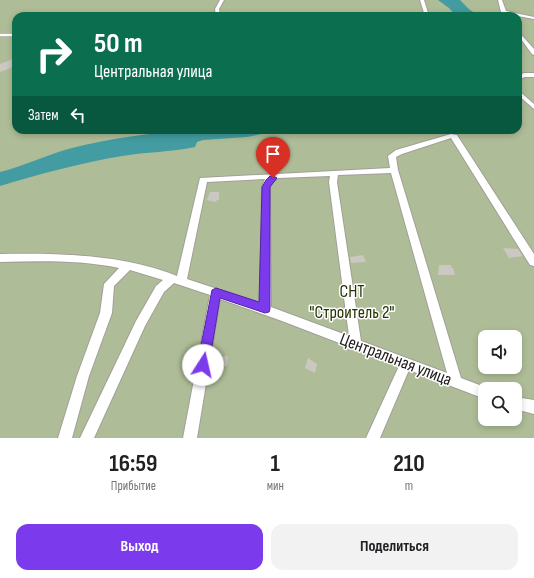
<!DOCTYPE html>
<html lang="ru">
<meta charset="utf-8">
<style>
body{margin:0;font-family:"Sofia Sans Condensed",sans-serif;background:#f2f2f2;color:#202124;height:100vh;display:flex;flex-direction:column;font-size:15px;white-space:nowrap}
*{box-sizing:border-box;margin:0}
p{font-size:13px;color:#757577}
.icon{flex:none;width:22px;height:22px;fill:none;stroke:currentColor;stroke-width:2;stroke-linecap:round;stroke-linejoin:round}
.map{position:relative;height:438px;overflow:hidden}
.drawer{display:flex;flex-direction:column;background:#fff;flex:1}
.drawer>*{flex:none}
.hud{position:absolute;left:12px;top:12px;width:510px;height:122px;border-radius:12px;box-shadow:0 2px 6px #0003;background:#0b6e4f;color:#fff;overflow:hidden}
.fabs{position:absolute;left:478px;top:330px;display:grid;gap:8px}
.fabs a{display:grid;place-items:center;width:44px;height:44px;border-radius:8px;background:#fff;box-shadow:0 2px 6px #0003;font-size:20px}
.pin{position:absolute;display:grid;place-items:center;width:34px;height:34px;color:#fff;margin:-41px -17px;border-radius:50% 50% 50% 0;rotate:-45deg;box-shadow:0 0 4px #0007}
.pin .icon{rotate:45deg}
.me{position:absolute;width:44px;margin:-22px;rotate:10deg;stroke-linejoin:round;filter:drop-shadow(0 0 3px #0008)}
.turn{display:flex;align-items:center;gap:14px;height:84px;padding:0 16px;font-size:18px}
.turn .icon{width:52px;height:52px;stroke-width:2.5}
.turn b{display:block;font-size:28px;line-height:34px}
.then{display:flex;align-items:center;height:38px;padding:0 16px;background:#0003;gap:8px;font-size:15px}
.eta{display:flex;justify-content:space-evenly;align-items:center;height:68px;text-align:center}
.eta b{font-size:24px;font-weight:700;line-height:28px}
.button{display:flex;gap:8px;margin-top:auto;padding:8px 16px}
.button a{flex:1;height:46px;border-radius:12px;background:#7c3aed;color:#fff;font-size:16px;font-weight:700;line-height:46px;text-align:center}
.button a+a{background:#f2f2f2;color:#202124}
.map>svg:first-child{display:block}
.green{fill:#aebd97;fill-rule:evenodd}
.water{fill:#439ca1}
.building{fill:#cbc8c1}
.lines{fill:none;stroke-linecap:round;stroke-linejoin:round}
.service-casing{stroke:#a29f99;stroke-width:3.5}
.minor-casing{stroke:#a29f99;stroke-width:2}
.service{stroke:#fff;stroke-width:2.5}
.minor{fill:#fff;fill-rule:evenodd}
.route{fill:#7c3aed;stroke:#51269a}
.labels{text-anchor:middle;stroke-width:3;stroke-linejoin:round;paint-order:stroke}
.near-park-label{font-size:18px;fill:#253305;stroke:#fff}
.near-street-label{font-size:18px;fill:#1e1c1a;stroke:#fff}
</style>
<div class="map">
<svg width="534" height="438" viewBox="0 0 534 438">
<rect width="100%" height="100%" fill="#ebe7e1"/>
<!-- green -->
<path class="green" d="M0 0H534V438H0ZM16 16H518V130H16ZM485 337H515V367H485ZM485 389H515V419H485Z"/>
<!-- water -->
<g class="water">
<path d="M438 0H460L470 10 480 16H456L449 8Z"/>
<path d="M190 130H282L247 137 203 140 197 142 195 147C171 152 146 152 122 156 80 163 40 174 0 186V172C25 166 48 154 72 148 111 138 150 133 190 130Z"/>
</g>
<!-- building -->
<g class="building">
<path d="M16 58V66L0 72V64Z"/>
<path d="M210 192H219V200H217L216 202 207 200Z"/>
<path d="M503 248 518 249 523 256 509 258Z"/>
<path d="M363 255 366 262 351 263 350 257Z"/>
<path d="M439 265H451V267L453 268 455 275H438Z"/>
<path d="M228 356 227 366 217 364 218 357Z"/>
<path d="M308 358 317 364 315 373 305 368Z"/>
</g>
<g class="lines">
<defs>
<path id="service" d="M0 35H16"/>
<g id="minor">
<path d="M220 0H224L219 9 220 16H216L215 9Z"/>
<path d="M420 0H424L429 16H425Z"/>
<path d="M498 0H502L506 11 534 17V19L507 14V16H503L501 12Z"/>
<path d="M518 31 534 49V55L532 54 518 35Z"/>
<path d="M534 73V77H525L518 80V76L524 73Z"/>
<path d="M518 90 534 104V109L518 95Z"/>
<path d="M451 134 457 135 534 254V266L530 265 451 138 402 154 396 157 398 170 461 378 490 389H485V399L409 370 380 438H366L399 366 282 321 220 299 197 438H183L210 295 174 283 164 292 145 326 94 438H80L136 321 156 286 163 280 130 270 114 286 112 313 89 376 72 438H58L77 376 100 313 104 284 119 268C80 260 40 261 0 262V254C57 253 123 254 177 276L200 178 390 168 388 156 396 150ZM391 173 447 373 361 341 337 182 338 175ZM330 176 329 182 349 336 271 307 270 187 272 182 278 178ZM265 179 262 187 260 303 187 279 207 182Z"/>
<path d="M515 397 534 400V414L515 409Z"/>
</g>
</defs>
<!-- service casing -->
<use href="#service" class="service-casing"/>
<!-- minor casing -->
<use href="#minor" class="minor-casing"/>
<!-- service -->
<use href="#service" class="service"/>
<!-- minor -->
<use href="#minor" class="minor"/>
</g>
<!-- route -->
<path class="route" d="M270 176H273L277 178 270 187V309L269 312 265 313 220 298 209 365 207 369 203 371 198 369 197 365 212 290 216 288 259 302 262 187 266 180Z"/>
<g class="labels">
<!-- near-park labels -->
<g class="near-park-label">
<text x="352" y="297">СНТ<tspan x="352" dy="21">"Строитель 2"</tspan></text>
</g>
<!-- near-street labels -->
<g class="near-street-label">
<text transform="translate(396 359) rotate(21)" y="6">Центральная улица</text>
</g>
</g>
</svg>
<div class="fabs">
<a><svg class="icon" aria-label="sound" viewBox="0 0 24 24"><path d="M4 9h4l5-4v14l-5-4H4zM17 9q2 3 0 6"/></svg></a>
<a><svg class="icon" aria-label="search" viewBox="0 0 24 24"><circle cx="10" cy="10" r="6"/><path d="M15 15l6 6"/></svg></a>
</div>
<div class="pin" style="left:273px;top:178px;background:#d93025"><svg class="icon" aria-label="arrive" viewBox="0 0 24 24"><path d="M6 21V4h12l-3 4 3 4H6"/></svg></div>
<svg class="me" style="left:203px;top:365px" viewBox="-20 -20 40 40"><circle r="19" fill="#fff"/><path d="M0-13L10 11 0 6-10 11z" fill="#7c3aed"/></svg>
<div class="hud">
<div class="turn"><svg class="icon" aria-label="right" viewBox="0 0 24 24"><path d="M7 20v-9h11M14 6l5 5-5 5"/></svg><div><b>50 m</b>Центральная улица</div></div>
<div class="then">Затем<svg class="icon" aria-label="left" viewBox="0 0 24 24"><path d="M17 20v-9H6M10 6l-5 5 5 5"/></svg></div>
</div>
</div>
<section class="drawer">
<div class="eta">
<div><b>16:59</b><p>Прибытие</p></div>
<div><b>1</b><p>мин</p></div>
<div><b>210</b><p>m</p></div>
</div>
<div class="button"><a>Выход</a><a>Поделиться</a></div>
</section>
